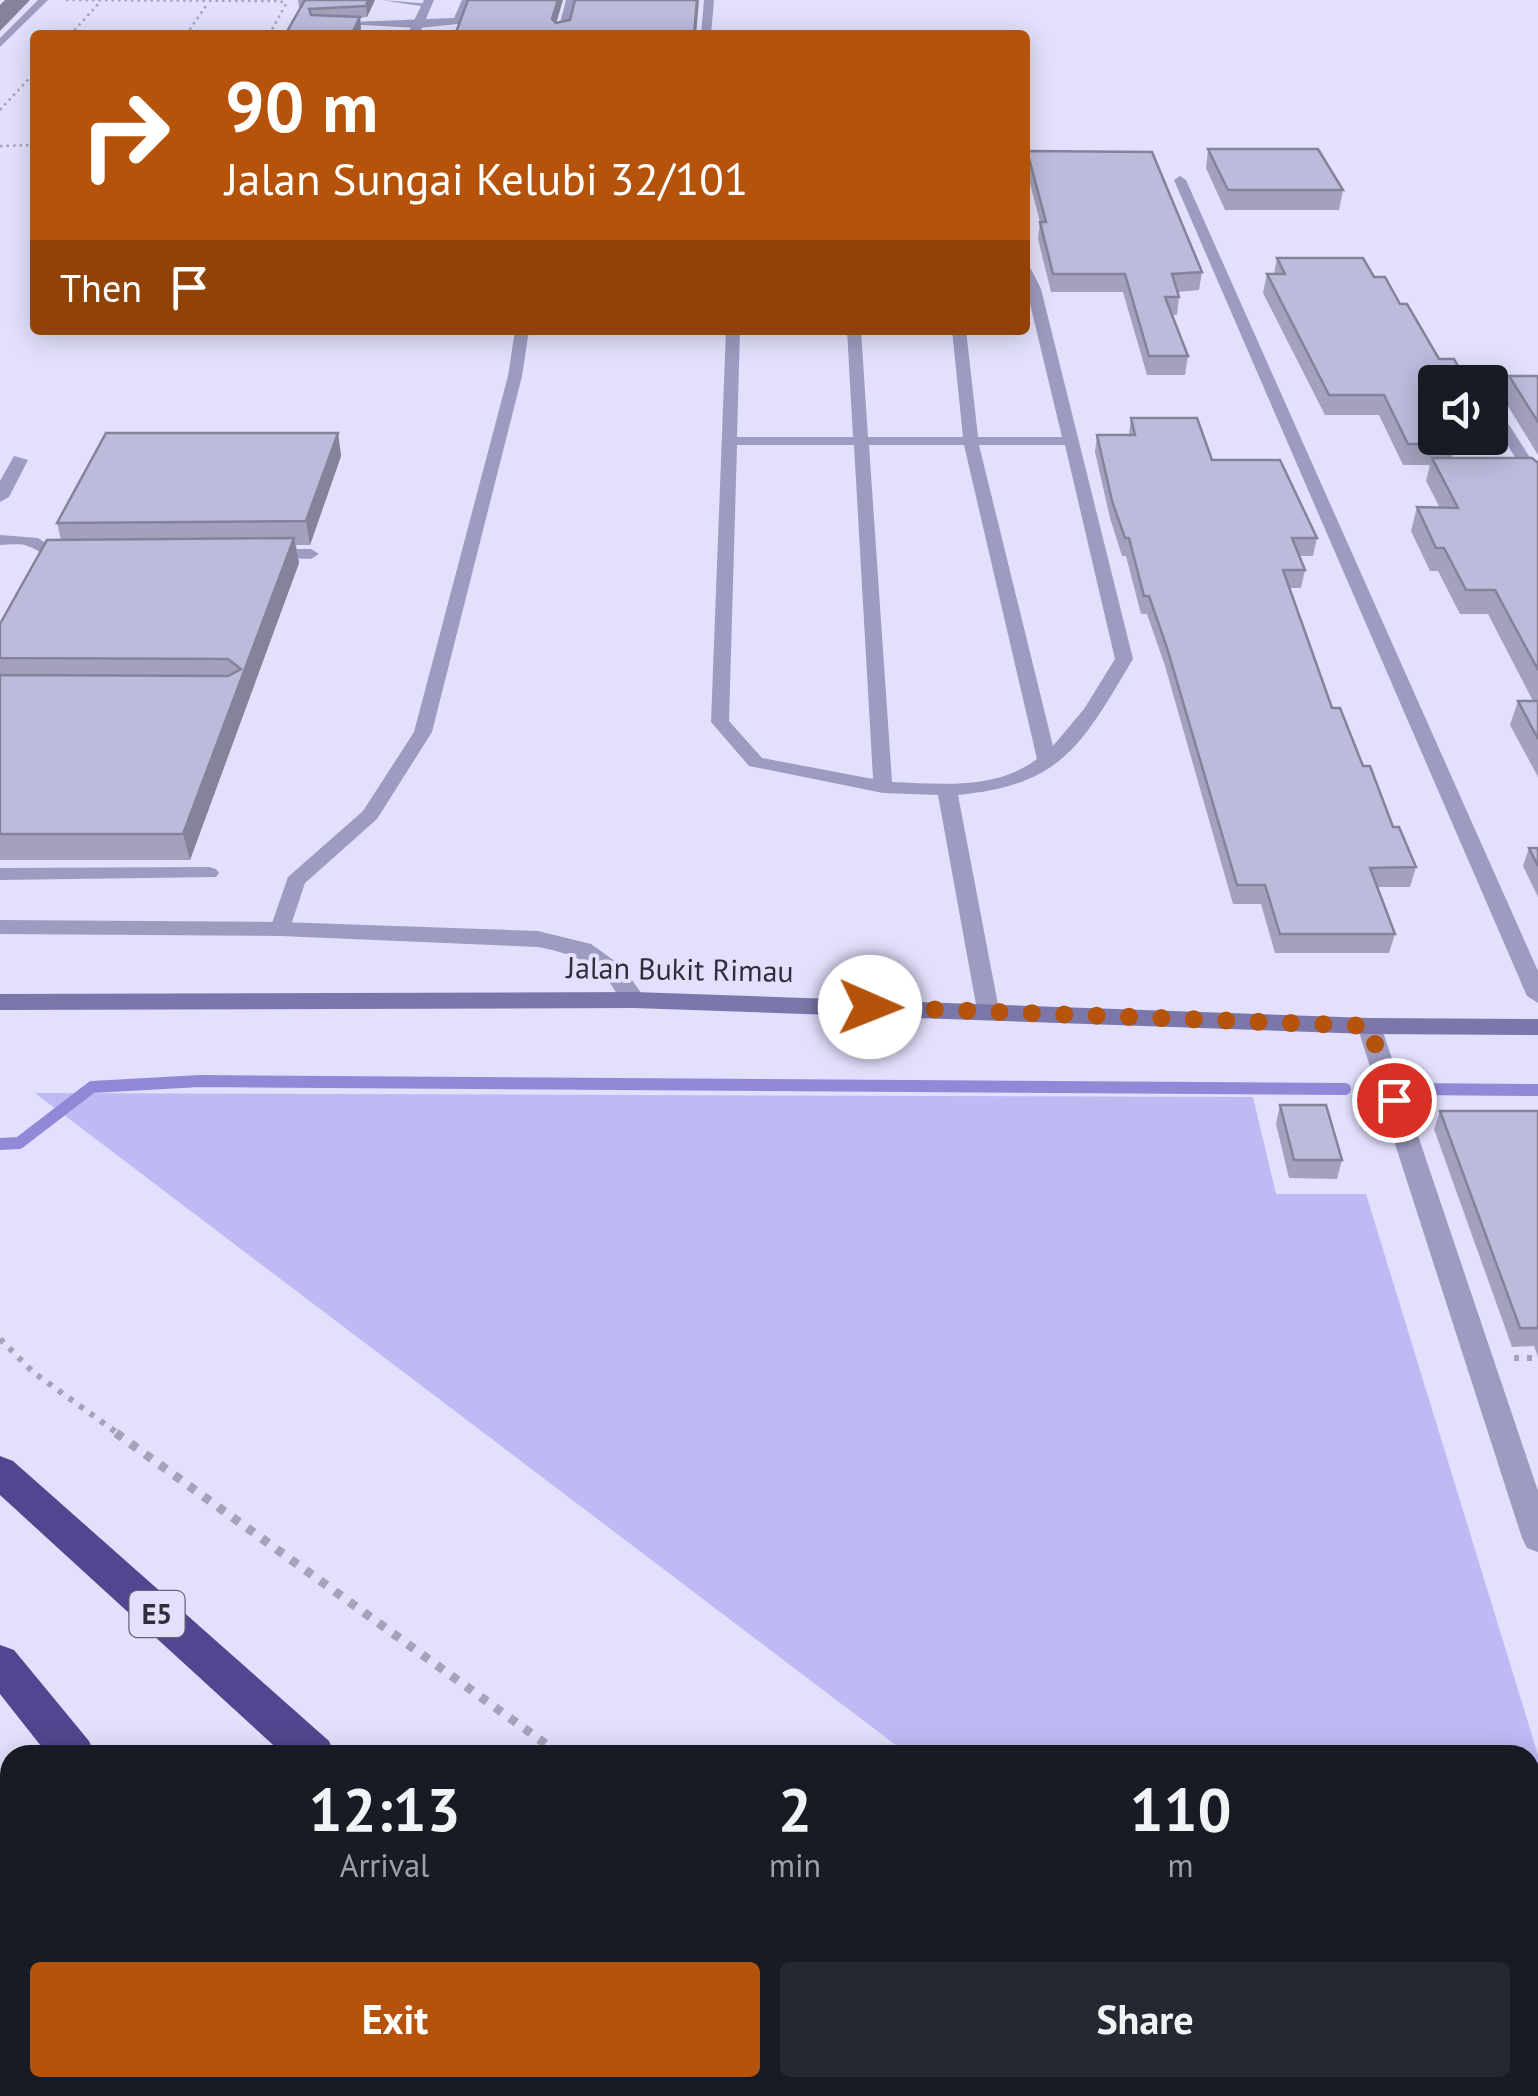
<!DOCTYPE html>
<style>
body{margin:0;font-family:"PT Sans",sans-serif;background:#242831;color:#f1f3f6;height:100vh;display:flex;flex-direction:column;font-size:38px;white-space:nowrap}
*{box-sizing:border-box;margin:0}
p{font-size:32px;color:#9ea1a6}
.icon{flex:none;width:55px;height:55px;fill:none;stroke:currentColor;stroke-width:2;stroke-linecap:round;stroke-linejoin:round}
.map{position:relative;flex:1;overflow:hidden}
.details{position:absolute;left:0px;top:1745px;width:1540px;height:352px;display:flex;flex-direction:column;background:#171b24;border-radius:30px 30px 0 0;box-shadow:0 5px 25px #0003}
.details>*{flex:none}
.banner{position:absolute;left:30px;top:30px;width:1000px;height:305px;border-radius:10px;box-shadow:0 5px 25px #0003;background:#b45309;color:#fff;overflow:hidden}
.controls{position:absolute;left:1418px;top:365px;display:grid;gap:20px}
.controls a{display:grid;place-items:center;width:90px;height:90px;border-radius:10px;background:#171b24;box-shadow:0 5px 25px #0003;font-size:50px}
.pin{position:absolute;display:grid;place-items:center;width:85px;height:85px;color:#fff;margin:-42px;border:5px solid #fff;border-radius:50%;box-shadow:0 2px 10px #0007}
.me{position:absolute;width:110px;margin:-55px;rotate:91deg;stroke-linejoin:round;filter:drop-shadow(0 0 8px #0008)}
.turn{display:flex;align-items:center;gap:35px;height:210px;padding:0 30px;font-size:45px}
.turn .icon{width:130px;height:130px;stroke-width:2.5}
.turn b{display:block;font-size:70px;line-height:85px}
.then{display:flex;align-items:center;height:95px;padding:0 30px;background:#0003;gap:20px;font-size:38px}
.eta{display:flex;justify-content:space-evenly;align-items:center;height:170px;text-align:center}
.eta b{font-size:60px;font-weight:800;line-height:70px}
.cta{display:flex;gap:20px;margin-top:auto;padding:20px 30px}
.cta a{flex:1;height:115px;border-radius:10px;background:#b45309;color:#fff;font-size:40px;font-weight:800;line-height:115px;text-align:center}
.cta a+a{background:#242831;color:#f1f3f6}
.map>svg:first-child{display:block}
.green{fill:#bebaf4}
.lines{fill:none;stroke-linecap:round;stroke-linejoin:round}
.stream{stroke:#9189d8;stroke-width:12}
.path-far2{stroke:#a4a3b9;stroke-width:2.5;stroke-dasharray:2.5 4;stroke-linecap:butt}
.path-far1{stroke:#a4a3b9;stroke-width:6;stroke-dasharray:5 8;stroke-linecap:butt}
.path{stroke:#a4a3b9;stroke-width:9;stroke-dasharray:8 10;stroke-linecap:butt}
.lane{fill:#9d9bbf;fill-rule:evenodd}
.street{fill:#9d9bbf;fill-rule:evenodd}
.secondary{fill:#7c77ab;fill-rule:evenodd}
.highway{fill:#51468f;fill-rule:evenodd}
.wall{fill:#a3a1bd}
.shaded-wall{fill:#84839a}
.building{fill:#bdbbdc;stroke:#84839a;stroke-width:2.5}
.route{stroke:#b45309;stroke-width:18;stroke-dasharray:0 32.4}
.labels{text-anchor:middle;stroke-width:8;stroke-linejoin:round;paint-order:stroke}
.shield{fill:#e2e0fc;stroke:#656375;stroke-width:2.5}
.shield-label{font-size:28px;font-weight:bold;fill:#2f2e3b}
.street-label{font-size:30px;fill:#2f2e3b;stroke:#e2e0fc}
</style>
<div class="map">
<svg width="1538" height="2096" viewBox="0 0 1538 2096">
<rect width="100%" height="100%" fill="#e2e0fc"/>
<!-- green -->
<path class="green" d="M35 1093 1253 1097 1276 1194H1366L1538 1755V1961L1530 1960V1755H909Z"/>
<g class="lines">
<!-- stream -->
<g class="stream">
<path d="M1410 1089 1538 1090"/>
<path d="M0 1144 19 1143 92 1087 200 1081 1345 1089"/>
</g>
<!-- path-far2 -->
<g class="path-far2">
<path d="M66 0 280 1"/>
<path d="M70 35 100 2"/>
<path d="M186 35 208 3"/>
<path d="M269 35 286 4 280 1"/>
<path d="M0 110 35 72"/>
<path d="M0 146 35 145"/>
</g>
<!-- path-far1 -->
<g class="path-far1">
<path d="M0 1339 33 1372 120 1435"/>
<path d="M1514 1358H1538"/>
</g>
<!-- path -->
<g class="path">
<path d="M116 1433 561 1755"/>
<path d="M0 1891 10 1905"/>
<path d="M144 2088 150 2096"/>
<path d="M1021 2088 1032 2096"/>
</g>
<!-- lane -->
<g class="lane">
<path d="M38 0H48L0 47V38Z"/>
<path d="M381 0 432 4 427 7Z"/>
<path d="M462 0H472L458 24 418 28 327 23 454 18Z"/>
<path d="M566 0H576L567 35H557Z"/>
<path d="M704 0H714L711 35H701Z"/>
<path d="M1180 176 1186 180 1538 971V1003L1527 996 1174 180Z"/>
<path d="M1025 265 1031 269 1041 289 1133 659C1082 744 1063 785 958 795L999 1010 988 1017 977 1010 938 795 883 793 749 766 711 722 726 330H740L737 437H853L847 330H861L868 437H963L952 330H966L978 437H1062L1025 283ZM737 445H854L873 779 762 758 729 721ZM869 445H964L1037 759C996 790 941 784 892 782ZM979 445H1065L1115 659 1084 709 1053 746Z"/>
<path d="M515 330H529L522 376 432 732 377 819 305 883 288 934H274L270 929 288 877 363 811 414 732 508 376Z"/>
<path d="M1490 402 1495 403 1538 470V487L1533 485 1490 418Z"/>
<path d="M0 535 38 538 58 551 75 556C54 570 46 551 27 546 20 543 8 545 0 545Z"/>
<path d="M269 549H311L319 554 311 559 263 557 261 554Z"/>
<path d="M209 867 216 869 219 873 216 877 0 880V868Z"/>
</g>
<!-- street -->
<g class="street">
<path d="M424 0H434L419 35H407Z"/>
<path d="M14 456 28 460 9 497 0 502V481Z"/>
<path d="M0 920 281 922 538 931 591 944 623 967 646 1000 634 1008C619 1004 616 989 606 978 586 958 564 952 538 947L281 936 0 934Z"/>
<path d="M1369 1018 1381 1026 1538 1491V1552L1527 1548 1522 1538 1357 1026Z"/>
</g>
<!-- secondary -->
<path class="secondary" d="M634 992 1369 1018 1538 1019V1035L1369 1034 634 1008 0 1010V994Z"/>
<!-- highway -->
<g class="highway">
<path d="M0 1456 13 1461 329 1741 335 1755H284L0 1495Z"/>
<path d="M0 1645 14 1650 89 1741 95 1755H48L0 1694Z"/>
<path d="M310 2088H361L365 2096H314Z"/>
<path d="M659 2088H712L716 2096H663Z"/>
</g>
</g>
<!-- wall -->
<g class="wall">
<path d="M298 0H375L367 17 360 18 361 29 285 35 301 7H299Z"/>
<path d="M1208 149 1343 190 1339 210H1225L1206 168Z"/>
<path d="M1027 151 1202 272 1199 290 1178 292 1179 297 1177 315H1172L1188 356 1185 375H1147L1123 292H1051L1038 239 1040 222 1026 168Z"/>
<path d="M1277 258 1435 382V438L1455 444 1452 458 1538 463V777L1510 725 1518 701H1533L1488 614H1460L1438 571H1430L1411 531 1417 507 1440 508 1426 481 1430 465H1403L1379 415H1325L1263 293 1267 274H1274Z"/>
<path d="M1509 376H1538V455L1503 398Z"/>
<path d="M1131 418 1212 460 1317 538 1313 556H1299L1305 570 1301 588H1290L1332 708 1363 766 1393 827 1416 867 1410 887H1377L1395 934 1389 953H1275L1261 904H1233L1165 666 1147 614H1141L1126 556H1122L1110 518 1095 452 1097 435H1129Z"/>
<path d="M338 433 341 456 310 545H296L299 563 190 860H0V624L61 540 57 523Z"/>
<path d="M1529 848H1538V897L1523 866Z"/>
<path d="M1280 1105 1342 1160 1337 1179 1289 1178 1276 1124Z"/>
<path d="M1440 1111H1538V1357L1534 1346 1512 1347 1434 1129Z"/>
</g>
<!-- shaded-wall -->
<g class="shaded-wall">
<path d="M5 0H30L0 31V5Z"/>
<path d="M368 0H375L367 17 366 6Z"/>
<path d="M558 0H563L553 34 552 19Z"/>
<path d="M697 0H699L696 35H694Z"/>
<path d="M360 17 361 29 358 35H351Z"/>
<path d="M338 433 341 456 310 545 306 521Z"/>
<path d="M294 538 299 563 190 860 183 834Z"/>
</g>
<!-- building -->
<g class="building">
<path d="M305 0H368L366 6 309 9 311 15 360 17 351 35H285Z"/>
<path d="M468 0H558L552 19 556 23 570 20 575 0H697L694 35H455Z"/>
<path d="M1208 149H1318L1343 190H1228Z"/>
<path d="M1027 151 1152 152 1202 272 1172 274 1179 297H1165L1188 356H1149L1125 274H1053L1040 222H1046Z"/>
<path d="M1277 258H1363L1374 277H1385L1400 304H1407L1439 359H1454L1467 382H1435V395H1429L1435 406V438H1452L1455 444H1408L1384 395H1329L1267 274H1285Z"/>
<path d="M1509 376H1538V422Z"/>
<path d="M1131 418H1197L1212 460H1280L1317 538H1292L1305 570H1283L1332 708H1340L1363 766H1370L1393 827H1399L1416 867 1370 868 1395 934H1280L1265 885H1237L1167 648 1149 596H1144L1129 538H1125L1112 501 1097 435H1135Z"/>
<path d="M106 433H338L306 521 57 523Z"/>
<path d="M1432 458H1532L1538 463V670L1495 590H1466L1444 548H1436L1417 507 1458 508Z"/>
<path d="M294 538 183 834H0V675L228 676 241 669 228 659 0 658V624L47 540Z"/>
<path d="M1518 701H1538V739Z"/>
<path d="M1529 848H1538V866Z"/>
<path d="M1280 1105H1326L1342 1160H1294Z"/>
<path d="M1440 1111H1538V1328H1520Z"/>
</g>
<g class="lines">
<!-- route -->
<path class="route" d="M870 1007 1369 1026 1394 1100"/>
</g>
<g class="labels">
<!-- shield labels -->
<rect class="shield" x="129.5" y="1591" width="55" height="46" rx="8"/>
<g class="shield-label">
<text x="157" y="1624">E5</text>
</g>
<!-- street labels -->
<g class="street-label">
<text transform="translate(680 970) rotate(1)" y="10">Jalan Bukit Rimau</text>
</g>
</g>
</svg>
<div class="controls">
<a><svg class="icon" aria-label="sound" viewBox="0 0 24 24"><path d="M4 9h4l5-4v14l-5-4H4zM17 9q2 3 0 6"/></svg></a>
</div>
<div class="pin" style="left:1394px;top:1100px;background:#d93025"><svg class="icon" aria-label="arrive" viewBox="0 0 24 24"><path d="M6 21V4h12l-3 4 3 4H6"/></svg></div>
<svg class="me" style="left:870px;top:1007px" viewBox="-20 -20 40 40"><circle r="19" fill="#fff"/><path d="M0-13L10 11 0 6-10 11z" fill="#b45309"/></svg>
<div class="banner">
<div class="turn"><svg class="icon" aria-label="right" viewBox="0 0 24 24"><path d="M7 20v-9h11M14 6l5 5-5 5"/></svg><div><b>90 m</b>Jalan Sungai Kelubi 32/101</div></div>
<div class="then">Then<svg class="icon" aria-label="arrive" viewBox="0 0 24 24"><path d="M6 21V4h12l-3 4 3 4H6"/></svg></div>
</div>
<section class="details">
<div class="eta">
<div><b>12:13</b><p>Arrival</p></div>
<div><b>2</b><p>min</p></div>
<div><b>110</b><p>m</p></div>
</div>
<div class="cta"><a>Exit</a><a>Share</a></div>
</section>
</div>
